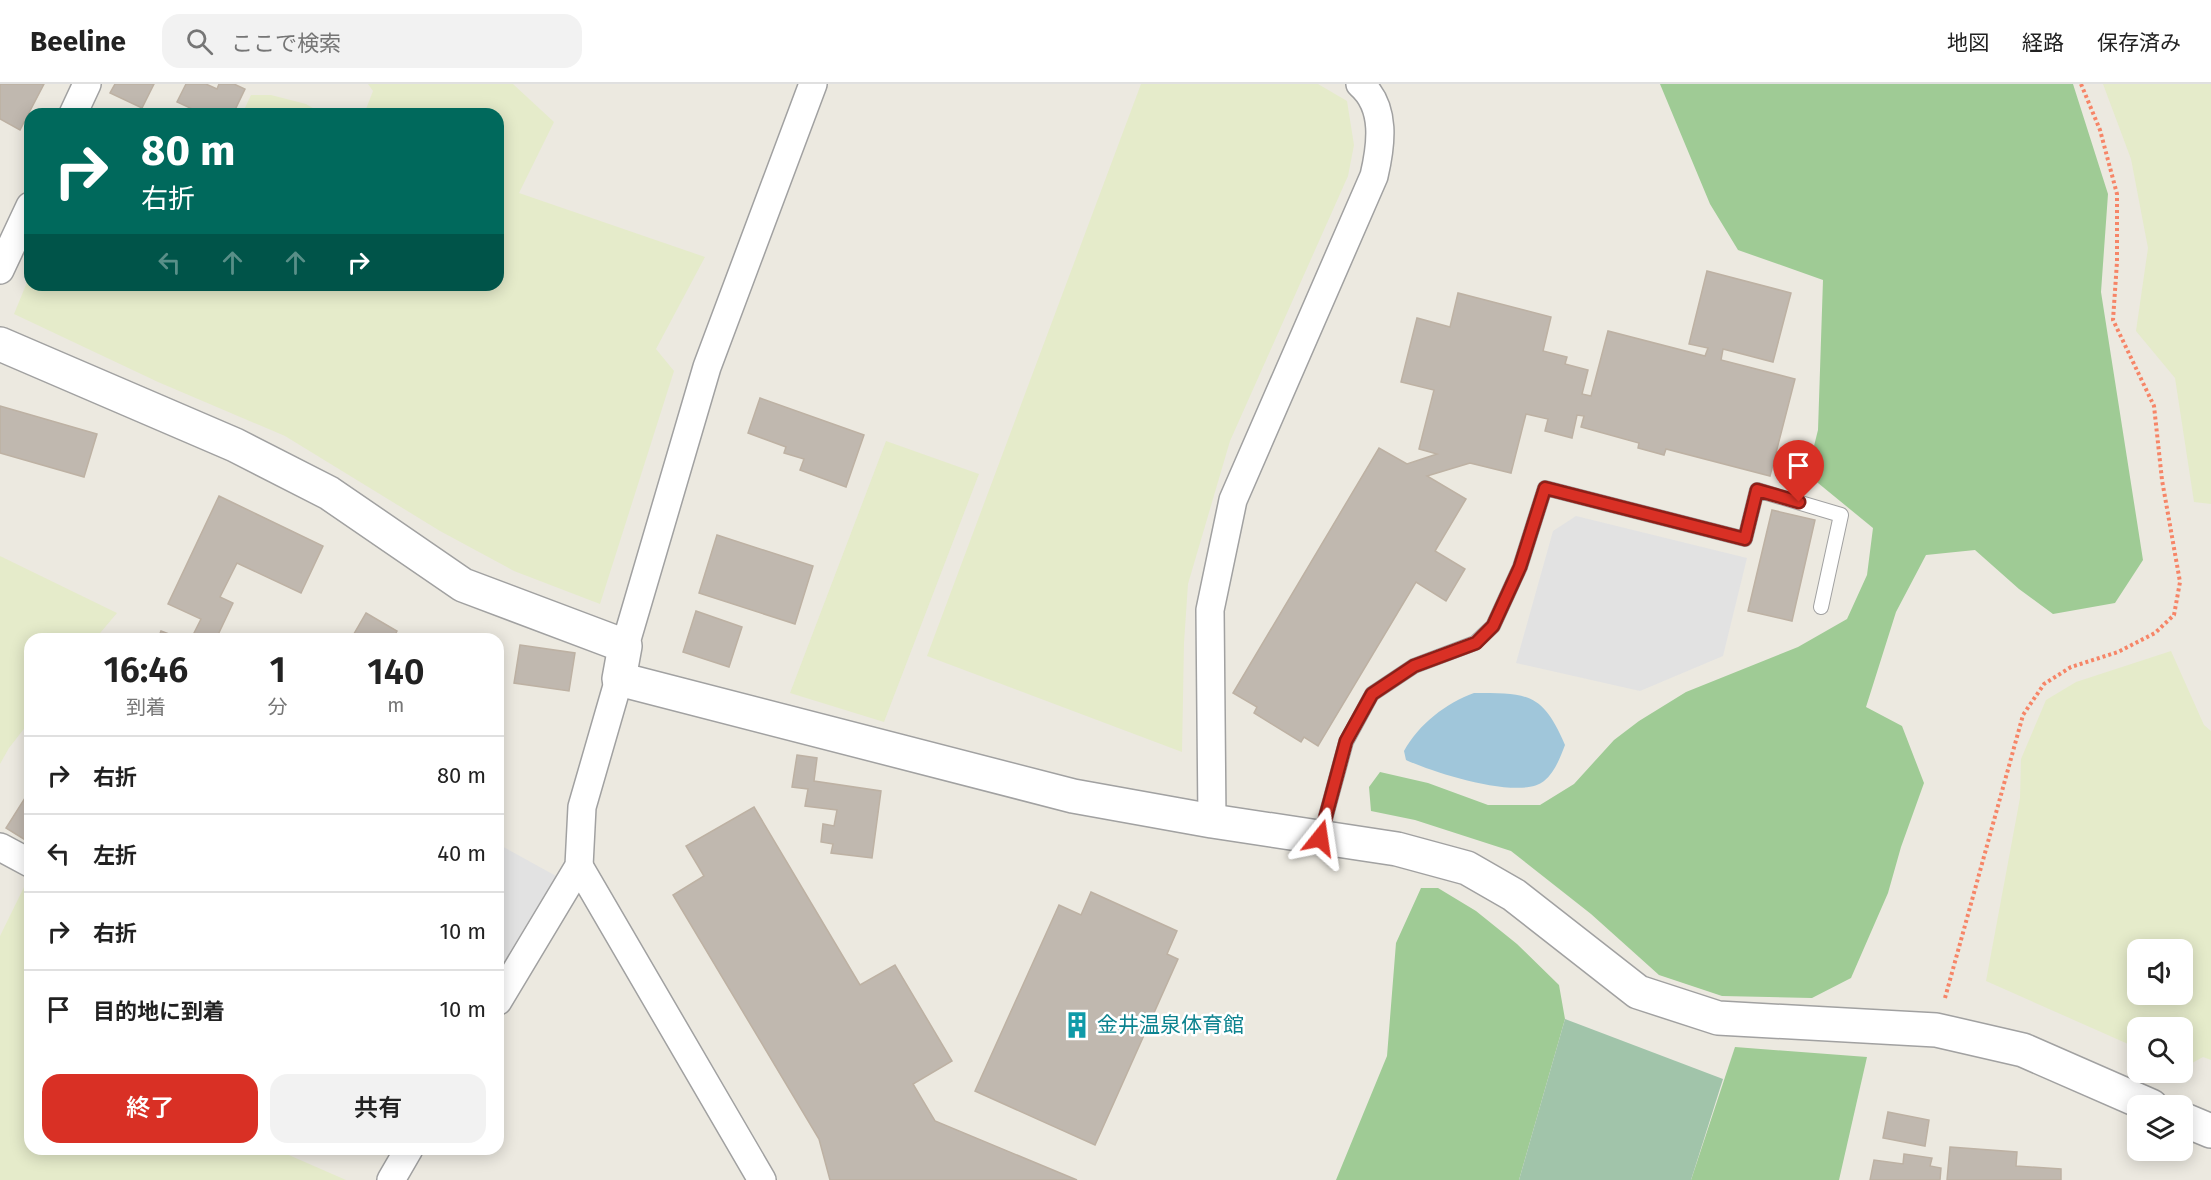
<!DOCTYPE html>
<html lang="ja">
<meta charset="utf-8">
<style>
body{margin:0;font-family:"Fira Sans","Noto Sans JP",sans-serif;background:#f2f2f2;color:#222;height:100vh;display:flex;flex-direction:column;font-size:22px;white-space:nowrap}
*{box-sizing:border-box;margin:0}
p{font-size:20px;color:#767676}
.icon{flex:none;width:33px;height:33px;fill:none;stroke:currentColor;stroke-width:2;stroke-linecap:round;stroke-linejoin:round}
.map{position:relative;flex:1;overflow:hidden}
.side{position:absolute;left:24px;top:549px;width:480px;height:522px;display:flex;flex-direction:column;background:#fff;border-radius:18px;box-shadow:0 3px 15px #0003}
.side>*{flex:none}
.guide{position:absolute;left:24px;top:24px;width:480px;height:183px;border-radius:18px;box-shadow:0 3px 15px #0003;background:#00695c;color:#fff;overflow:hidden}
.fabs{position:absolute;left:2127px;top:855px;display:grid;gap:12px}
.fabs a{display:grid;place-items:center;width:66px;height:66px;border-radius:12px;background:#fff;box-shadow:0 3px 15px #0003;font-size:30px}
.pin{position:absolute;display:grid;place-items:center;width:51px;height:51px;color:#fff;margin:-62px -26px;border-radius:50% 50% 50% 0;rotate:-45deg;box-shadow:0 0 6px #0007}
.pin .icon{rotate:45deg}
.me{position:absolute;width:66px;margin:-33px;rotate:15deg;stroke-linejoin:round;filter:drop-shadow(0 0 4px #0008)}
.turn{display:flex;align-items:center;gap:21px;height:126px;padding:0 18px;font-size:27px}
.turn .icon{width:78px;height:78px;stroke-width:2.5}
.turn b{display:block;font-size:42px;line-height:51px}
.lanes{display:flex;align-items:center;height:57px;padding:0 18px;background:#0003;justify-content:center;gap:30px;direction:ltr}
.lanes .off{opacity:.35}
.eta{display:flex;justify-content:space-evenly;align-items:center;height:102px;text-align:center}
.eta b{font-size:36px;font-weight:600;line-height:42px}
.button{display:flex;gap:12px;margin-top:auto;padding:12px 18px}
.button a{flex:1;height:69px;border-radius:18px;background:#d93025;color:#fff;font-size:24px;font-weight:600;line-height:69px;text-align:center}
.button a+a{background:#f2f2f2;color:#222}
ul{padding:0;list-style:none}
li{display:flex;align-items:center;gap:18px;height:78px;padding:0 18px;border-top:2px solid #e0e0e0}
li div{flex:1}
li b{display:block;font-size:22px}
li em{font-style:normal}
header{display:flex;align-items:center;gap:36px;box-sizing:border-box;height:84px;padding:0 30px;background:#fff;border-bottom:2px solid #e0e0e0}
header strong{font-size:28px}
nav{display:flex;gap:33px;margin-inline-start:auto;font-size:21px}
.search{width:420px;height:54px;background:#f2f2f2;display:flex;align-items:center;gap:15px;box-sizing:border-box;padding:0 21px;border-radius:18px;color:#767676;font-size:22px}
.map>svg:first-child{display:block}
.farmland{fill:#e5ebca;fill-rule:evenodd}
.forest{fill:#9fcb95}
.cemetery{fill:#a1c4aa}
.parking{fill:#e2e2e2}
.water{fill:#a0c6da}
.building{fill:#c0b8af;stroke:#bdb1a3;stroke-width:1.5}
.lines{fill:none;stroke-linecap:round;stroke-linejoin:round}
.service-casing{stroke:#a1a1a1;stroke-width:16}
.minor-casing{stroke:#a1a1a1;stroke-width:30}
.tertiary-casing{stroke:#a1a1a1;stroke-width:36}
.path{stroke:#f68567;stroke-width:4;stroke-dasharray:3 3;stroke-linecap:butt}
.service{stroke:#fff;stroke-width:14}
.minor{stroke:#fff;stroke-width:27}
.tertiary{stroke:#fff;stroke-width:33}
.route-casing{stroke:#8d1f18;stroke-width:15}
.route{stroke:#d93025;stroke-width:10}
.labels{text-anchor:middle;stroke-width:5;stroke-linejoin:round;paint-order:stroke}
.culture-label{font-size:21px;fill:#0d838f;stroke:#fff;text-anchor:start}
</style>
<header>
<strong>Beeline</strong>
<div class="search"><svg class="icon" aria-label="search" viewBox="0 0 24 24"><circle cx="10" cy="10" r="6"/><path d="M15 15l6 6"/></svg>ここで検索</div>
<nav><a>地図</a><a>経路</a><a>保存済み</a></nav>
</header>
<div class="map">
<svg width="2211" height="1096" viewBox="0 0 2211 1096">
<rect width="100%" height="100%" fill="#ece9e0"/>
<!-- farmland -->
<g class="farmland">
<path d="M368 0H513L554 38 519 109 705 173 656 265 674 287 600 520 514 487 440 447 285 352 158 298 14 230 30 191V201H498V30H364L373 7Z"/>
<path d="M1141 0H1318L1347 17 1354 61 1348 92 1230 357 1188 500 1184 559 1182 668 927 572Z"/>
<path d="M2103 0H2211V420L2194 418 2175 294 2136 247 2148 164 2131 75Z"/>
<path d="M251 11H271L306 20 323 30H242Z"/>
<path d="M886 357 979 390 884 638 790 609Z"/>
<path d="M0 472 117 529 95 555H30V637L9 664 0 680Z"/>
<path d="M2171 567 2204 641 2211 647V976L2203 973 2183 984 2182 944H2138L2137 964 1986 897 2020 714 2021 675 2046 616 2076 598ZM2138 866H2182V910H2138Z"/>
<path d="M26 799 30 800V1065H275L346 1096H0V852Z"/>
</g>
<!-- forest -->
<g class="forest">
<path d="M1660 0H2073L2108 110 2101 208 2143 476 2115 519 2053 530 2019 505 1975 466 1926 471 1896 528 1866 623 1902 642 1924 699 1901 763 1888 809 1851 894 1812 914 1722 912 1659 891 1591 830 1511 767 1415 736 1371 727 1369 703 1380 688 1428 699 1488 721H1540L1574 700 1614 656 1639 637 1686 608 1798 563 1847 535 1867 491 1873 444 1807 390 1818 346 1823 196 1738 166 1710 120Z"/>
<path d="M1421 804H1438L1476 827 1517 860 1559 901 1565 935 1519 1096H1336L1387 972 1396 859Z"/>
<path d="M1735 963 1867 973 1839 1096H1691Z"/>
</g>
<!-- cemetery -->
<path class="cemetery" d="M1565 935 1723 995 1691 1096H1519Z"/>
<!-- parking -->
<g class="parking">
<path d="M1576 432 1747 474 1723 572 1640 607 1516 579 1553 447Z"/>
<path d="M498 760 556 792 498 894Z"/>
</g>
<!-- water -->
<path class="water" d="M1474 609C1528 609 1543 609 1565 661 1560 674 1555 688 1544 697 1521 717 1432 688 1406 676L1404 667C1419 640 1446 619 1474 609Z"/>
<!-- building -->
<g class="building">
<path d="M0 0H44L20 46 0 35Z"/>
<path d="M115 0H154L142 24 110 9Z"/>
<path d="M186 0H206L217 5 219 0H234L245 5 233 30H203L177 18Z"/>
<path d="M1707 187 1791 209 1773 278 1723 265 1721 276 1795 295 1770 392 1666 365 1664 371 1638 364 1639 359 1581 343 1584 332 1577 331 1572 354 1545 347 1548 335 1526 330 1511 389 1470 379 1427 392 1466 415 1435 467 1465 485 1446 517 1416 498 1318 662 1304 653 1301 658 1254 629 1257 623 1233 609 1379 364 1407 380 1437 370 1419 365 1434 306 1401 298 1417 234 1450 243 1458 209 1551 233 1543 267 1567 273 1565 280 1588 286 1582 310 1591 312 1608 247 1705 272 1708 264 1689 260Z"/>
<path d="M760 314 864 351 846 403 800 386 804 375 784 369 786 363 748 349Z"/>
<path d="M0 322 97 350 84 393 0 369Z"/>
<path d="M219 412 323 462 301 509 237 479 220 513 233 519 216 555H191L201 535 168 520Z"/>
<path d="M1772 426 1815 436 1792 537 1748 527Z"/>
<path d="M717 451 813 482 795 540 699 509Z"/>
<path d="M696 527 742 543 729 583 683 568Z"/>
<path d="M366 529 397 547 393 555H351Z"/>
<path d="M161 547 182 555H158Z"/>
<path d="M520 561 575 569 569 607 514 599Z"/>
<path d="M797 671 817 674 814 697 881 707 872 774 831 769 833 760 821 758 823 740 834 742 837 726 805 722 808 705 792 703Z"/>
<path d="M30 706V759L6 744Z"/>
<path d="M754 723 860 901 895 881 952 977 913 1000 935 1037 1077 1096H830L819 1055 673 811 704 792 686 762Z"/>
<path d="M1091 808 1177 847 1167 870 1178 875 1095 1061 975 1007 1059 821 1081 831Z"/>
<path d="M1888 1028 1929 1036 1925 1062 1883 1054Z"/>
<path d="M1950 1063 2017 1068 2016 1082 2061 1085V1096H1947Z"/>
<path d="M1904 1070 1932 1074 1930 1082 1941 1084 1940 1096H1870L1874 1076 1903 1080Z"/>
</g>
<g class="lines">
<defs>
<path id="service" d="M1320 754 1346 658 1372 610 1414 582 1475 559 1493 542 1520 483 1545 404 1745 455 1757 406 1841 431 1821 523"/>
<g id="minor">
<path d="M73 30 87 0"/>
<path d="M0 186 30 122"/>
<path d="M625 562 707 283 813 0"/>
<path d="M1212 737 1210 526 1233 416 1374 92C1381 62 1387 23 1360 0"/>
<path d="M0 763 30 779"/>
<path d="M579 782 762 1096"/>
<path d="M498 917 579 782 582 723 619 595"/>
<path d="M391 1096 409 1065"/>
</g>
<g id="tertiary">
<path d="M0 260 235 361 329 409 463 501 625 562 619 595 1073 712 1212 737 1397 765 1467 784 1514 811 1638 908 1718 934 1936 946 2023 966 2151 1022"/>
<path d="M2182 1035 2211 1047"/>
</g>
</defs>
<!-- service casing -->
<use href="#service" class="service-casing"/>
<!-- minor casing -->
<use href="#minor" class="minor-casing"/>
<!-- tertiary casing -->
<use href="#tertiary" class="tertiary-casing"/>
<!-- path -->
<path class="path" d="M1945 914 2023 631 2044 600 2071 583 2118 568 2155 549 2174 531 2180 498 2162 396 2154 322 2113 236 2117 178V110L2100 46 2081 0"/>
<!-- service -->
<use href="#service" class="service"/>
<!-- minor -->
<use href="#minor" class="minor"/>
<!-- tertiary -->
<use href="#tertiary" class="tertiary"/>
</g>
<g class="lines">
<defs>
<path id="route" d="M1320 754 1346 657 1372 610 1414 582 1476 559 1493 542 1520 483 1545 404 1745 455 1757 406 1799 418"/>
</defs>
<!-- route casing -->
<use href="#route" class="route-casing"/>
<!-- route -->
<use href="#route" class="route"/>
</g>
<!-- icons -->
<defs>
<symbol id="building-bare" viewBox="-9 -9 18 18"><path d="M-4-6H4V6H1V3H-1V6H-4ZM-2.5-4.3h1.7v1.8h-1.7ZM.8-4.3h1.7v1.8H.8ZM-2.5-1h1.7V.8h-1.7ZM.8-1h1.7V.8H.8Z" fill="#0f9aa8" stroke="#fff" stroke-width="2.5" paint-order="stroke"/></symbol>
</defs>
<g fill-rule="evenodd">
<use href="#building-bare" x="1058" y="922" width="38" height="38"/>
</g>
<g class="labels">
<!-- culture labels -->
<g class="culture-label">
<text x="1097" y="948">金井温泉体育館</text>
</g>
</g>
</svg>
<div class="fabs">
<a><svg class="icon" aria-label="sound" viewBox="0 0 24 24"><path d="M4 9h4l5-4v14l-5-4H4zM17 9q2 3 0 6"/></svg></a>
<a><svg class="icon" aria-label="search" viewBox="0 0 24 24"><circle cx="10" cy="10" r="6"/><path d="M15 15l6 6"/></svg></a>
<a><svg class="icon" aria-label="layers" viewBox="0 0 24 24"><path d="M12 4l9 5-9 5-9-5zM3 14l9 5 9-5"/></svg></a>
</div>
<div class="pin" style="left:1799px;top:418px;background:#d93025"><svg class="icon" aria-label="arrive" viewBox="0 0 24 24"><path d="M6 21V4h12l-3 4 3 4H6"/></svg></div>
<svg class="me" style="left:1320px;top:754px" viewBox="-20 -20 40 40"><path d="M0-17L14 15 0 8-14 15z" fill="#d93025" stroke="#fff" stroke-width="4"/></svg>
<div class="guide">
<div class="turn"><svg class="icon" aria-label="right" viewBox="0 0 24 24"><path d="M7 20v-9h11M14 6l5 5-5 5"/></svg><div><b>80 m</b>右折</div></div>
<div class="lanes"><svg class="icon off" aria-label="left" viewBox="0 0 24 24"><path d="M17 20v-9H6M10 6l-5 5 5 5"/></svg><svg class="icon off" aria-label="ahead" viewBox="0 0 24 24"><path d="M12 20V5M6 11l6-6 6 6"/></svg><svg class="icon off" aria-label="ahead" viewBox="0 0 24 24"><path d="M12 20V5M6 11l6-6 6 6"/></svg><svg class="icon" aria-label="right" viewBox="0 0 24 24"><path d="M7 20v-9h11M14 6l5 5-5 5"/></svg></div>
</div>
<section class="side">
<div class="eta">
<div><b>16:46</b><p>到着</p></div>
<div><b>1</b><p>分</p></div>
<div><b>140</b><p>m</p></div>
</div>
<ul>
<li><svg class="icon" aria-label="right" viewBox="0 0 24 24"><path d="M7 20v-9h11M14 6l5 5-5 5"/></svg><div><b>右折</b></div><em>80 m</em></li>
<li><svg class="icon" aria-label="left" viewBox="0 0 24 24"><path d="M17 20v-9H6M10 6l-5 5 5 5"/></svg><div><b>左折</b></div><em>40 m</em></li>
<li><svg class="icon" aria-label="right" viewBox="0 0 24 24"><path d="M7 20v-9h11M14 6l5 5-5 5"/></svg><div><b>右折</b></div><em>10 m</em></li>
<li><svg class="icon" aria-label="arrive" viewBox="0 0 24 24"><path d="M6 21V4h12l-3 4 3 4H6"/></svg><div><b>目的地に到着</b></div><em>10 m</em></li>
</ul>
<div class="button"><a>終了</a><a>共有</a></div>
</section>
</div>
